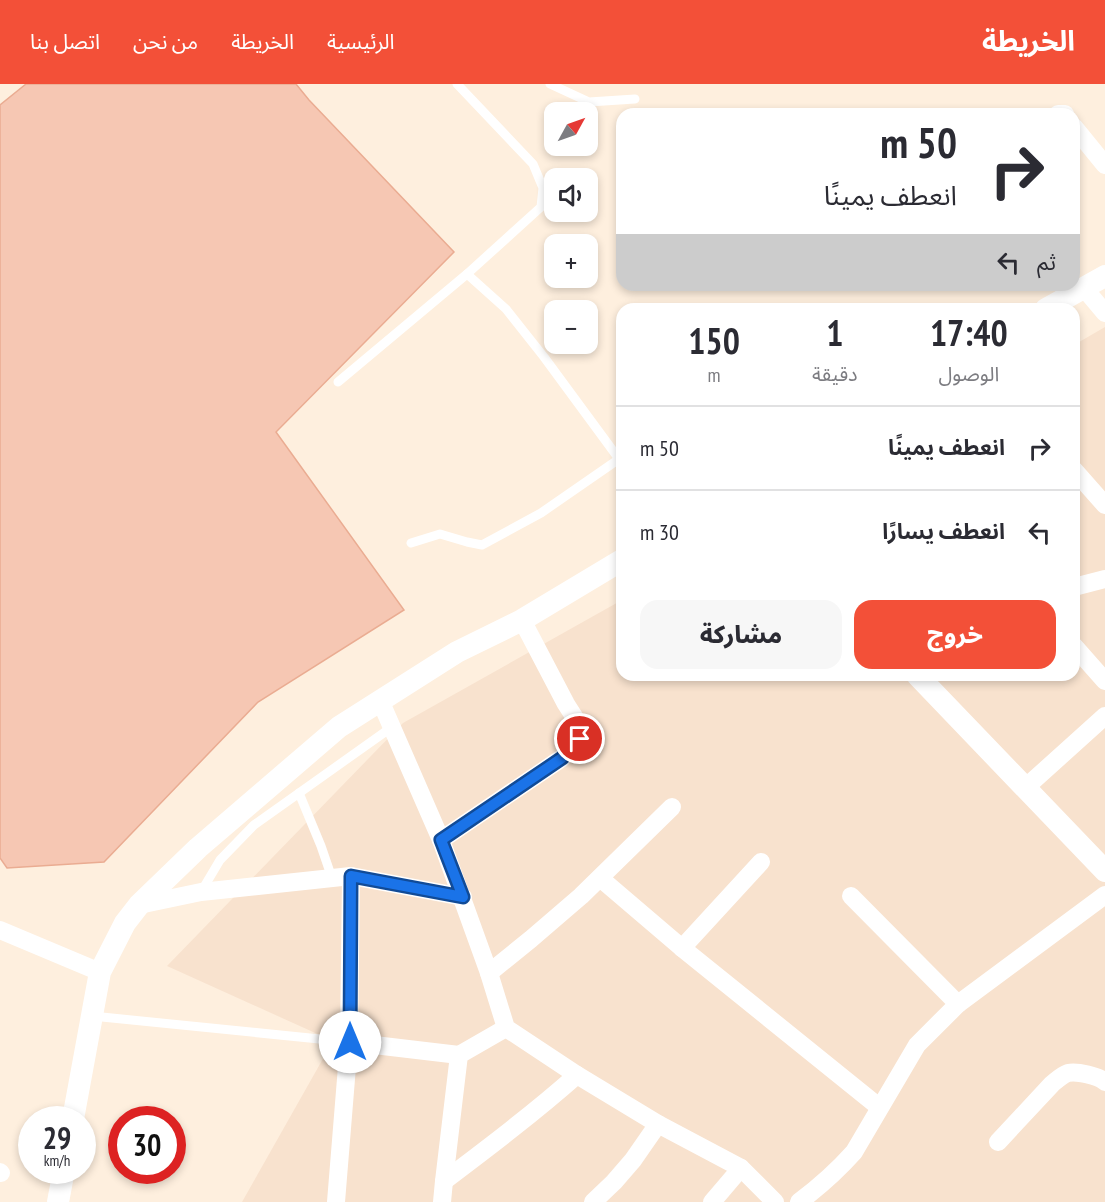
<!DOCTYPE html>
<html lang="ar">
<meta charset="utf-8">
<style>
body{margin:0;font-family:"PT Sans Narrow","Noto Sans Arabic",sans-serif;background:#f7f7f7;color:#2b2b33;direction:rtl;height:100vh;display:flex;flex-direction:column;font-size:22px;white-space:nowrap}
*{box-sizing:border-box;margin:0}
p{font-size:20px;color:#7c7c81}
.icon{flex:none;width:33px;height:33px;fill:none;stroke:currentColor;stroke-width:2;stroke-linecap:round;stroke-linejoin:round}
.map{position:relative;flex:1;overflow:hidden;direction:ltr}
.details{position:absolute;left:616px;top:219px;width:464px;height:378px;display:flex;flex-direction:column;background:#fff;border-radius:18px;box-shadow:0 3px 9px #0003;direction:rtl}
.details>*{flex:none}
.hud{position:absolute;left:616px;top:24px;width:464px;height:183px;border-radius:18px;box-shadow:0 3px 9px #0003;direction:rtl;background:#fff;color:#2b2b33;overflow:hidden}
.needle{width:39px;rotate:50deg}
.controls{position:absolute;left:544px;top:18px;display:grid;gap:12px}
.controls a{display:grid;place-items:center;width:54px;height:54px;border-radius:12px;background:#fff;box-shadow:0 3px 9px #0003;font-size:30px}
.speed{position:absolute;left:18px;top:1022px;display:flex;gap:12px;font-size:30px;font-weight:700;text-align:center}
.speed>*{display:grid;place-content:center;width:78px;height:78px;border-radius:50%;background:#fff;box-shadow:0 3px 9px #0003;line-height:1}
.speed small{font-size:15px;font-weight:400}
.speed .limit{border:9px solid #d22;background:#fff;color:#111}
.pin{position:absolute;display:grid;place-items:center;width:51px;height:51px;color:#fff;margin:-26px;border:3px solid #fff;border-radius:50%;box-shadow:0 2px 6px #0007}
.me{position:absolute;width:66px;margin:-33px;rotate:0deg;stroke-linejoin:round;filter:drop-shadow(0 0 4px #0008)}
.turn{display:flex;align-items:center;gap:21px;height:126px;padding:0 24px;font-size:27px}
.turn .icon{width:78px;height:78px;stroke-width:2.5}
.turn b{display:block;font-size:42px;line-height:51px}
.then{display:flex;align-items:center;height:57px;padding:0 24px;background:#0003;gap:12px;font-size:22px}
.eta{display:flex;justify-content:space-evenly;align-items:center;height:102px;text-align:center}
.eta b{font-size:36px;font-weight:800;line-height:42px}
.primary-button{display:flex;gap:12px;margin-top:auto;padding:12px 24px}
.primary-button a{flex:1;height:69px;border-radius:18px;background:#f35038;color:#fff;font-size:24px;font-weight:800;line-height:69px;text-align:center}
.primary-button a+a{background:#f7f7f7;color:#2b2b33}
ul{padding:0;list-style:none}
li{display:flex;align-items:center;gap:18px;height:84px;padding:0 24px;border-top:2px solid #e1e1e2}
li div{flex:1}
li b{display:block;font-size:22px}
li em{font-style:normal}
header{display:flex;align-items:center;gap:36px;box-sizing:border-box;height:84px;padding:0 30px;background:#f35038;color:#fff}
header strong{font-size:28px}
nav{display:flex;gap:33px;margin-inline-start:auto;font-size:21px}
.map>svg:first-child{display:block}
.residential{fill:#f8e2ce}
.building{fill:#f6c7b3;stroke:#eaac92;stroke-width:1.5}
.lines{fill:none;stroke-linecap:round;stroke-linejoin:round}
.service{stroke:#fff;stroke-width:9}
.minor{stroke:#fff;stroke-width:18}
.tertiary{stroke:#fff;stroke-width:22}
.route-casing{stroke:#114b97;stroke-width:15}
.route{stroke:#1a73e8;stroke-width:10}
</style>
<header>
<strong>الخريطة</strong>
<nav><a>الرئيسية</a><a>الخريطة</a><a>من نحن</a><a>اتصل بنا</a></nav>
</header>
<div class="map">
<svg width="1105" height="1118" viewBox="0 0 1105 1118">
<rect width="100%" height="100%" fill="#feefde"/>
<!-- residential -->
<path class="residential" d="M1105 243V1118H242L333 957 167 882 403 639 622 516V591H1074V261Z"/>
<!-- building -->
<path class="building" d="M26 0H296L309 16 454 168 276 348 404 526 258 618 104 778 7 784 0 774V21Z"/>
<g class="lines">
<!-- service -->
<g class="service">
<path d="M457 0 533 80 543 104 541 123 467 190"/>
<path d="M550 0 589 18 635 15"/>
<path d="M338 298 467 190 506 225 544 273 622 379"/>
<path d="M411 459 440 450 467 458 482 461 541 429 619 375"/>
<path d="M299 709 321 762 332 794"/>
<path d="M201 808 220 776 254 741 392 643"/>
<path d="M92 932 349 958"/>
</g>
<!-- minor -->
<g class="minor">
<path d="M1058 30H1065"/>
<path d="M1074 43 1105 81"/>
<path d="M1084 204 1105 229"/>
<path d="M1074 386 1105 421"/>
<path d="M1074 503 1105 495"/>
<path d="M1074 562 1105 597"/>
<path d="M380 616 441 756 489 889 506 944 577 991 658 1040 741 1084 775 1118"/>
<path d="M1025 704 1105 632"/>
<path d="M441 756 562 674 580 655 582 645 566 620 522 536"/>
<path d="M600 794 682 864 879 1023"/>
<path d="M851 812 958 920"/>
<path d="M139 821 201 808 351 792 463 813"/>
<path d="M0 846 100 888"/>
<path d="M682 864 761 778"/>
<path d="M489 889 531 855 581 812 672 723"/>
<path d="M349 958 459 971"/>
<path d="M998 1058 1052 1000C1057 996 1062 991 1068 989 1077 987 1099 992 1105 998"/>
<path d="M0 1088 1 1089"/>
<path d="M444 1097C489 1063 534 1029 577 991"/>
<path d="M336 1118 349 958 351 792"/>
<path d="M442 1118 444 1097 459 971 506 944"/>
<path d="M593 1118 614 1098 633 1076 658 1040"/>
<path d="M712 1118 741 1084"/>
<path d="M799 1118C819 1103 837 1087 854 1068L917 961 958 920 1105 811"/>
</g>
<!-- tertiary -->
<g class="tertiary">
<path d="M1046 225 1105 192"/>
<path d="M917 591 1105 787"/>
<path d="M73 1035 100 888 125 839 139 821 198 764 339 643 457 568 522 536 622 476"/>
<path d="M58 1118 64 1086"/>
</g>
</g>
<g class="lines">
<defs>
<path id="route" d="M350 958 351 792 463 813 441 756 562 674 580 655"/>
</defs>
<!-- route casing -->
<use href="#route" class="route-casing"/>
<!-- route -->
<use href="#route" class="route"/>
</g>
</svg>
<div class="controls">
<a><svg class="needle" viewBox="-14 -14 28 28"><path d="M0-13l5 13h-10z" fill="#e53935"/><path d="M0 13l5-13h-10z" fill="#7c7c81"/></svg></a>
<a><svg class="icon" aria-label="sound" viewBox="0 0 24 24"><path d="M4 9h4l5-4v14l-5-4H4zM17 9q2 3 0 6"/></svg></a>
<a>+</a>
<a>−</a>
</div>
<div class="speed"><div>29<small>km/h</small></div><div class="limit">30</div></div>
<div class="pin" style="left:580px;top:655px;background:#d93025"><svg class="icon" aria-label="arrive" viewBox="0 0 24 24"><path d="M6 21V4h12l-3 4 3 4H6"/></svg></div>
<svg class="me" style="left:350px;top:958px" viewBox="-20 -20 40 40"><circle r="19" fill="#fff"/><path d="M0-13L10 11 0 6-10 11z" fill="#1a73e8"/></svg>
<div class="hud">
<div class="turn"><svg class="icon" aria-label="right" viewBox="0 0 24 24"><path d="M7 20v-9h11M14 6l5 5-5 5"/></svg><div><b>50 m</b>انعطف يمينًا</div></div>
<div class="then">ثم<svg class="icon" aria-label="left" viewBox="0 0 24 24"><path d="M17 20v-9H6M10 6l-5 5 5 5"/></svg></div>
</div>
<section class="details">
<div class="eta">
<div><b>17:40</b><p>الوصول</p></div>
<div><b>1</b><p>دقيقة</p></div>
<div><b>150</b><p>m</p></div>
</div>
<ul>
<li><svg class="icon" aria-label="right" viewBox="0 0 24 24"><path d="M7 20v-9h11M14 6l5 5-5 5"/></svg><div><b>انعطف يمينًا</b></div><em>50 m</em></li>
<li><svg class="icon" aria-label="left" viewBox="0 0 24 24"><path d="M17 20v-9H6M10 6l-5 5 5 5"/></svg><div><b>انعطف يسارًا</b></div><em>30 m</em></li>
</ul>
<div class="primary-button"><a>خروج</a><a>مشاركة</a></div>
</section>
</div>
